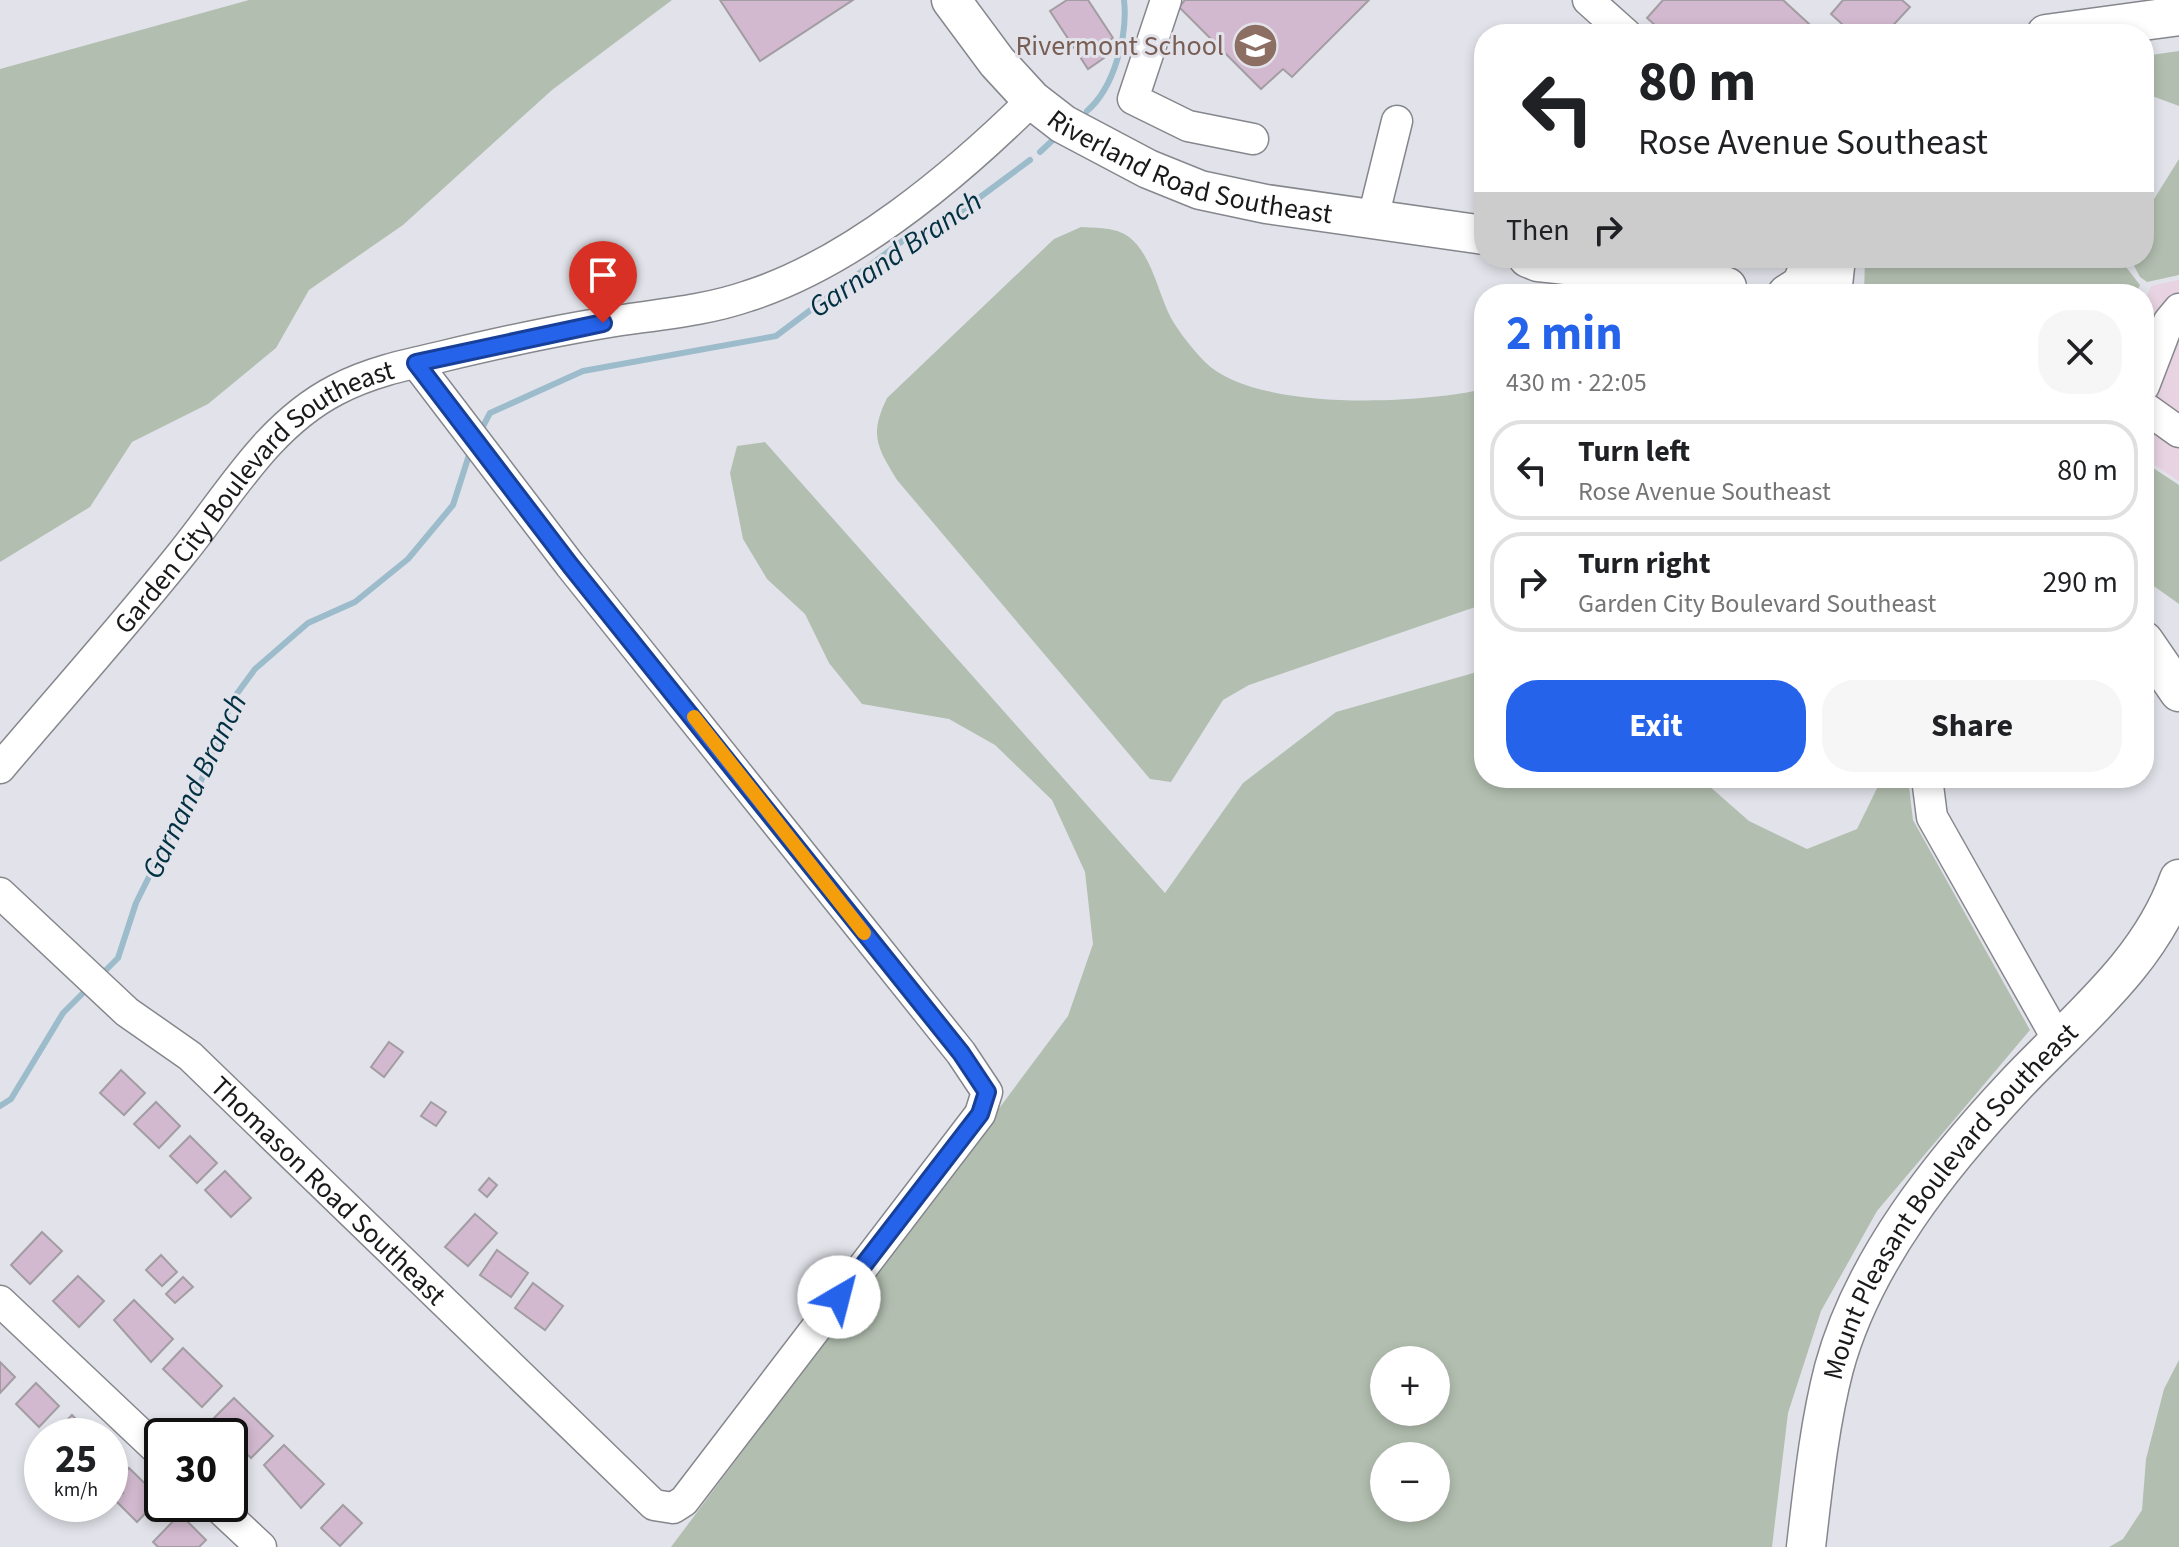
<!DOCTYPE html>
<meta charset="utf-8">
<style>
body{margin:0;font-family:"Source Sans 3",sans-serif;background:#f6f6f6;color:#202124;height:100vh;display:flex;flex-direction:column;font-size:30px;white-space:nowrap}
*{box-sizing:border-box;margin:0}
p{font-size:26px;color:#757577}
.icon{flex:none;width:44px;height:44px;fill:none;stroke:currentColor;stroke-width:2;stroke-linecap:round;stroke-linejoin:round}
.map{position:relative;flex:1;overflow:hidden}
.sheet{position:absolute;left:1474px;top:284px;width:680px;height:504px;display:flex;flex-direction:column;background:#fff;border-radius:32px;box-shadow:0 4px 12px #0003}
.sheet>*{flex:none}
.banner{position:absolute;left:1474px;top:24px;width:680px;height:244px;border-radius:32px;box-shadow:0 4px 12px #0003;background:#fff;color:#202124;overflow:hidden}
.controls{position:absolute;left:1370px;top:1346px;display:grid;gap:16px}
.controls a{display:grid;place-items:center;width:80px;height:80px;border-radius:50%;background:#fff;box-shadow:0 4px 12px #0003;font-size:40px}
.speed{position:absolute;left:24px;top:1418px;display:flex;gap:16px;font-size:40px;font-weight:700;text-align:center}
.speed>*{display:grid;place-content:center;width:104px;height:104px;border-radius:50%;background:#fff;box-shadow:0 4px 12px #0003;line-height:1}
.speed small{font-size:20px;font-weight:400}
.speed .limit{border:4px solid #111;border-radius:12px;background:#fff;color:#111}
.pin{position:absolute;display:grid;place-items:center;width:68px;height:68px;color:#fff;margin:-82px -34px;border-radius:50% 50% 50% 0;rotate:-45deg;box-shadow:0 0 8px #0007}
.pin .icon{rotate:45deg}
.me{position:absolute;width:88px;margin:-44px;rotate:37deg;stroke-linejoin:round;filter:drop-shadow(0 0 6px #0008)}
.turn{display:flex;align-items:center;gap:28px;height:168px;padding:0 32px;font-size:36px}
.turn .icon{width:104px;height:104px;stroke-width:2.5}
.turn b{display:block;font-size:56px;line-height:68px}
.then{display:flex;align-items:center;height:76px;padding:0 32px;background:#0003;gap:16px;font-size:30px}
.round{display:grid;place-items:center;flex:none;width:84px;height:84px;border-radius:32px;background:#f6f6f6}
.headline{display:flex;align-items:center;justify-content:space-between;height:136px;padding:0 32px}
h1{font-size:48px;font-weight:700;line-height:60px;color:#2563eb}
.primary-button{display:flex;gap:16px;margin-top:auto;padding:16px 32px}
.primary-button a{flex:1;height:92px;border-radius:32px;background:#2563eb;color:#fff;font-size:32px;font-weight:700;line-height:92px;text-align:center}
.primary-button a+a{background:#f6f6f6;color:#202124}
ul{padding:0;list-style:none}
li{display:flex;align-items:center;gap:24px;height:100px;margin:0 16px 12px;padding:0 16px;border:4px solid #e0e0e0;border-radius:32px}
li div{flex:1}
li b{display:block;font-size:30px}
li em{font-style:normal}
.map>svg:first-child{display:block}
.commercial{fill:#e7d3e1}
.green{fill:#b2bfb0;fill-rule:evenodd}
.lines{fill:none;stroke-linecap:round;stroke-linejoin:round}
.stream{stroke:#9cbccc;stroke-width:6}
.building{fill:#d2b9cf;stroke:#a29da2;stroke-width:2}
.minor-casing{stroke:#86878d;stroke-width:33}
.major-casing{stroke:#86878d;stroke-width:41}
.minor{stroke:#fff;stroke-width:30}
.major{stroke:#fff;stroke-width:38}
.route-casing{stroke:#184099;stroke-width:20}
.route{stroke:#2563eb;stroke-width:14}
.slow{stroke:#f59e0b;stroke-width:14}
.labels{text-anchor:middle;stroke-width:6;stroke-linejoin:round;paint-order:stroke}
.education-label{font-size:28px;fill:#785e54;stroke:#e2e3ea;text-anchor:end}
.street-label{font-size:28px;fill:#19191b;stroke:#e2e3ea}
.water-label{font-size:30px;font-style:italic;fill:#013042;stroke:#e2e3ea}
</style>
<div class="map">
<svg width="2179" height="1547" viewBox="0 0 2179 1547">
<rect width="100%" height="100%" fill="#e2e3ea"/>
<!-- commercial -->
<path class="commercial" d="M2179 280V481L2144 458V304L2151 286Z"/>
<!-- green -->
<g class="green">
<path d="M249 0H672L552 90 403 225 309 290 276 348 208 404 132 442 90 507 0 562V69Z"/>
<path d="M2179 51V106L2144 93V56Z"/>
<path d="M2179 159V275L2147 282 2140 277 2130 258H2144V215Z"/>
<path d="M1081 227C1096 228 1116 227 1129 237 1152 255 1158 293 1171 318 1179 332 1193 350 1205 362 1255 412 1419 404 1484 389V604L1249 685 1223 700 1171 782 1150 779 897 480C877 447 869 435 887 398L1054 239Z"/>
<path d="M1865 258H2125L2126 267 2140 285 2136 294H1864Z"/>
<path d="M765 442 1165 893 1243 783 1336 712 1484 670V778H1705L1708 785 1749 821 1807 849 1857 829 1882 778H1908L1913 820 2030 1030 1877 1211 1821 1311 1788 1413 1772 1547H671L1068 1016 1093 944 1085 872 1052 800 995 745 949 719 862 704 829 663 805 614 767 579 743 539 730 473 737 446ZM1384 1360H1436V1412H1384ZM1384 1456H1436V1508H1384Z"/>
<path d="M2144 462 2179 485V604L2144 579Z"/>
<path d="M2179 1360V1547H2109L2123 1539 2142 1510 2146 1459 2164 1389Z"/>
</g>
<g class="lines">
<!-- stream -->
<g class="stream">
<path d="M1087 111C1114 88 1128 35 1124 0"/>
<path d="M1040 152 1055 138"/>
<path d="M480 432 490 413 583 371 776 336 905 239 941 226 1030 160"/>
<path d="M101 975 118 958 136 903 187 800 201 781 233 699 255 669 308 623 355 602 408 559 453 505 471 449"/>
<path d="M0 1106 11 1099 63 1013 88 988"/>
</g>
</g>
<!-- building -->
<g class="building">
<path d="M720 0H853L760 61Z"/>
<path d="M1067 0H1088L1113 38 1098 48 1104 58 1088 69 1050 11Z"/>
<path d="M1185 0H1369L1292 77 1283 69 1261 89 1179 7Z"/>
<path d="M1663 0H1783L1820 34H1724L1720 31 1717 34H1665L1647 18Z"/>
<path d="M1843 0H1902L1910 7 1885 34H1853L1831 14Z"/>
<path d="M389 1042 403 1052 384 1077 371 1067Z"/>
<path d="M121 1070 145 1093 124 1115 100 1093Z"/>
<path d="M156 1102 180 1126 159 1148 134 1124Z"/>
<path d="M431 1102 446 1112 436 1126 421 1116Z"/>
<path d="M190 1136 217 1163 197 1183 170 1156Z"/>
<path d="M225 1171 251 1198 231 1217 205 1190Z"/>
<path d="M489 1178 497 1185 487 1197 479 1190Z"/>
<path d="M475 1214 497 1233 468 1266 445 1247Z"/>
<path d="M42 1232 62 1251 30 1284 11 1265Z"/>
<path d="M497 1250 528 1273 511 1297 480 1275Z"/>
<path d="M161 1255 177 1272 162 1286 146 1270Z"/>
<path d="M78 1276 104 1301 79 1327 53 1301Z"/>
<path d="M183 1277 193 1287 175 1303 166 1294Z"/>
<path d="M533 1283 563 1306 545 1330 515 1308Z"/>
<path d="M134 1300 173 1339 151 1362 114 1320Z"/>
<path d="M183 1348 222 1386 202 1407 163 1369Z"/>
<path d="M0 1362 15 1377 0 1393Z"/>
<path d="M36 1383 59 1406 39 1427 16 1404Z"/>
<path d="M234 1398 273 1436 251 1458 212 1420Z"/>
<path d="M72 1415 93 1436H52Z"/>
<path d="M284 1445 324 1484 301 1508 264 1465Z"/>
<path d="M129 1468 160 1498 137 1522 115 1500 123 1493 113 1484Z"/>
<path d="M343 1505 362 1523 340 1546 321 1528Z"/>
<path d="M180 1514 206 1540 199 1547H158L153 1542Z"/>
</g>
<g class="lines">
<defs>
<g id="minor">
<path d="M1166 0 1133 99 1188 126 1253 139"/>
<path d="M1588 0 1626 34"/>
<path d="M1373 218 1397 121"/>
<path d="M2144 386 2169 321 2179 309"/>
<path d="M2144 407 2179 432"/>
<path id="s1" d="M0 768C61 696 124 626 183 552 229 495 268 425 336 390 368 373 404 365 440 357 494 344 548 332 603 323 651 315 702 312 748 296 851 263 956 175 1032 100"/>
<path d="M1927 778 1932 817 2058 1040"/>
<path id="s2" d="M0 893 127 1012 190 1056 654 1505 673 1508 684 1501 980 1114 987 1092 961 1053 570 565 416 363"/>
<path d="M0 1301 162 1454"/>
<path d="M215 1504 261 1547"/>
</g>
<g id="major">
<path id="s3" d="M951 0 997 62 1032 100 1063 124 1148 169 1200 190 1266 204 1484 235"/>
<path d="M2046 34 2179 16"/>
<path d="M1528 258 1538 262C1590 267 1639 274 1688 294"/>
<path d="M1664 263 1727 287"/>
<path d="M1787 294 1801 285 1813 258"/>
<path d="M1832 294 1836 258"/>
<path d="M2144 641 2179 692"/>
<path id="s4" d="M1806 1547C1813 1487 1819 1426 1834 1368 1863 1261 1941 1164 2015 1085 2075 1021 2149 964 2179 879"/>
</g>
</defs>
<!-- minor casing -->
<use href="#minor" class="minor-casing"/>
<!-- major casing -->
<use href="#major" class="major-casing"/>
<!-- minor -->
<use href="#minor" class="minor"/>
<!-- major -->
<use href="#major" class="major"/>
</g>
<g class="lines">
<defs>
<path id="route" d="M603 323 416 363 570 565 961 1053 987 1092 980 1114 839 1297"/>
</defs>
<!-- route casing -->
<use href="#route" class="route-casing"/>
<!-- route -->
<use href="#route" class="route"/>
<!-- slow -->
<path class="slow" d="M694 717 864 933"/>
</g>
<!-- icons -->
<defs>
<symbol id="school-disc" viewBox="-11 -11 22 22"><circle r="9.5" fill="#8d6e63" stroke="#e2e3ea"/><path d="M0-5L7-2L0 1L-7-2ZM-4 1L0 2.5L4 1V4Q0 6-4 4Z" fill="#fff"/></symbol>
</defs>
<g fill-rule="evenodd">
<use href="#school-disc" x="1230" y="20" width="51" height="51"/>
</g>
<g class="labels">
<!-- education labels -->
<g class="education-label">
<text x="1224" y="55">Rivermont School</text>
</g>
<!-- street labels -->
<g class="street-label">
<text dy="10" stroke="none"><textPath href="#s3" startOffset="304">Riverland Road Southeast</textPath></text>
<text dy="10" stroke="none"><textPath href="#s1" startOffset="376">Garden City Boulevard Southeast</textPath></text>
<text dy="10" stroke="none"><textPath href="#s2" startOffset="444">Thomason Road Southeast</textPath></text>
<text dy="10" stroke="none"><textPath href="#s4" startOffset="386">Mount Pleasant Boulevard Southeast</textPath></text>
</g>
<!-- water labels -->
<g class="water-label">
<text transform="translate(895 254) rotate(-34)" y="10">Garnand Branch</text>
<text transform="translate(194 786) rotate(-64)" y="10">Garnand Branch</text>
</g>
</g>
</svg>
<div class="controls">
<a>+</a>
<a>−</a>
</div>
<div class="speed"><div>25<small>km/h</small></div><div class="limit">30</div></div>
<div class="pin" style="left:603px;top:323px;background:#d93025"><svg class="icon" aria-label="arrive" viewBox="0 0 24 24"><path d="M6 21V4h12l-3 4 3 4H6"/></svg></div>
<svg class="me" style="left:839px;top:1297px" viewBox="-20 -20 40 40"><circle r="19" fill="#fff"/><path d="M0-13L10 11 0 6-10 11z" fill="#2563eb"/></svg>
<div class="banner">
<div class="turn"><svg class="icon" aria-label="left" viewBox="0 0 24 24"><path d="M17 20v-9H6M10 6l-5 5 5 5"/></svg><div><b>80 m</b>Rose Avenue Southeast</div></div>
<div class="then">Then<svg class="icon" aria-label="right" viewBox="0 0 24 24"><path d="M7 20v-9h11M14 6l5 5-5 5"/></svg></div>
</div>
<section class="sheet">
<div class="headline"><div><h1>2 min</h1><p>430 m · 22:05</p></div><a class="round"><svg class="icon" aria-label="close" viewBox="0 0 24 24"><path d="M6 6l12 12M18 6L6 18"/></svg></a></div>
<ul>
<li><svg class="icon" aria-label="left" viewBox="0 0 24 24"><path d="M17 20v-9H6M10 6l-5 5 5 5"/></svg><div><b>Turn left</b><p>Rose Avenue Southeast</p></div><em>80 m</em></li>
<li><svg class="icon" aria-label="right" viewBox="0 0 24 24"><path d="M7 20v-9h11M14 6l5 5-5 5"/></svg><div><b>Turn right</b><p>Garden City Boulevard Southeast</p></div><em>290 m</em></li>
</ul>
<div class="primary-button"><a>Exit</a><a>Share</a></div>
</section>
</div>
